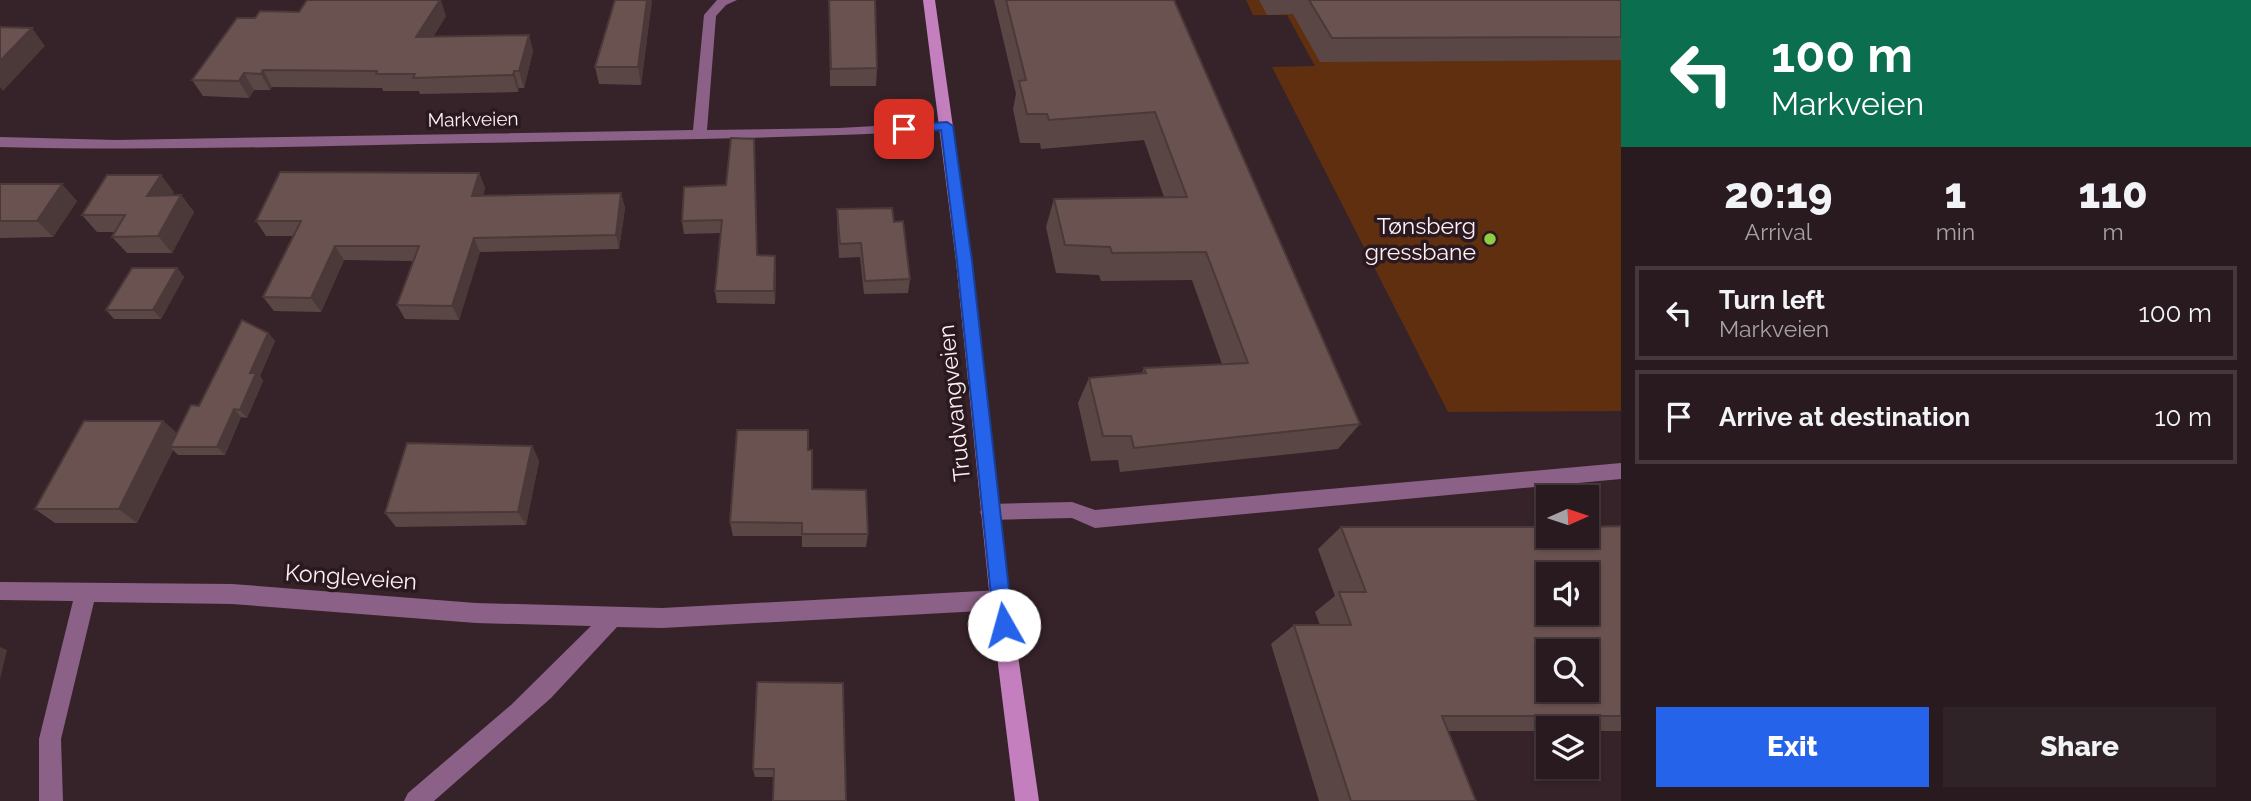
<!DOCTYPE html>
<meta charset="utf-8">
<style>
body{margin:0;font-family:Raleway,sans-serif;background:#302328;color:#f1f3f6;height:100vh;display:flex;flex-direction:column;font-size:26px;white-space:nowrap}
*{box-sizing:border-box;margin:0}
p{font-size:23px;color:#a5a1a4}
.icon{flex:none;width:38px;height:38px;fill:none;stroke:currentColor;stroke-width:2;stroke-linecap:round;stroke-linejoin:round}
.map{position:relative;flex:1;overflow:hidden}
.sheet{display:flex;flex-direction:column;background:#281a1f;width:630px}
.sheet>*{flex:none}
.top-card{background:#0b6e4f;color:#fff;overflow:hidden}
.needle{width:46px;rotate:87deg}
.buttons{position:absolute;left:1536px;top:485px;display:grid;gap:14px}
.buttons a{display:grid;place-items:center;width:63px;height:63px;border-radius:0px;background:#281a1f;box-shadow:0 2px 5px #0004,0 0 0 2px #44383d;font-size:35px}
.pin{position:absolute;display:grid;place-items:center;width:60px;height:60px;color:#fff;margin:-30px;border-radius:14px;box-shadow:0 4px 10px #0006}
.me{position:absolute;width:77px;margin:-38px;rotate:353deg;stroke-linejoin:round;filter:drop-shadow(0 0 5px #0008)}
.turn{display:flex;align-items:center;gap:24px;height:147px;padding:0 35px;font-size:32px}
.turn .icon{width:91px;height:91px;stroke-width:2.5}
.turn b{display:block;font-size:49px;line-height:60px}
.eta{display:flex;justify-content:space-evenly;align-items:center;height:119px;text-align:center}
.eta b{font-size:42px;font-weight:800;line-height:49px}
.cta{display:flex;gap:14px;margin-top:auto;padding:14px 35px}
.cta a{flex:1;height:80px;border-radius:0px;background:#2563eb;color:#fff;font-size:28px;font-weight:800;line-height:80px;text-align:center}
.cta a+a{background:#302328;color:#f1f3f6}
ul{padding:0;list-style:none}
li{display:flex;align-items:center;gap:21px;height:94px;margin:0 14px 10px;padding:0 21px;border:4px solid #44383d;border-radius:0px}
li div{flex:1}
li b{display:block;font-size:26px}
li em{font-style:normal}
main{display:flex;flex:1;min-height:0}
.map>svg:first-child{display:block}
.green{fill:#5f2f0f}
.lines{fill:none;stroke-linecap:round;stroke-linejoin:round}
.minor{fill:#8c6188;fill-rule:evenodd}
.secondary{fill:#c47fbe;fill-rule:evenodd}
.wall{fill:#5a4745}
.shaded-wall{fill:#4a3938}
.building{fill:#695250;stroke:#4a3938;stroke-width:2;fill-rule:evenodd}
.route{fill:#2563eb;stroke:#184099;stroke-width:2}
.poi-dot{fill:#8fcd42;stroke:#2b1920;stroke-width:2.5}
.labels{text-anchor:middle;stroke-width:7;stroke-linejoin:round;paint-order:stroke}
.far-street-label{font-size:19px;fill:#fef0f4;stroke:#2b1920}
.poi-label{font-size:23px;fill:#fef0f4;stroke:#2b1920;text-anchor:end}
.street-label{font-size:23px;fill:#fef0f4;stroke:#2b1920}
</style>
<main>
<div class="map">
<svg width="1621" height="801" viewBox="0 0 1621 801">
<rect width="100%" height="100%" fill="#362329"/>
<!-- green -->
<path class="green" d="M1246 0H1621V411L1448 412 1272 67 1315 66 1287 15H1253Z"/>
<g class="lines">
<!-- minor -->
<g class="minor">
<path d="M717 0H737L726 5 716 16 707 130 839 128 947 122 954 126 947 130C790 139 633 140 476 143 317 146 159 151 0 147V137L116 140 693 130 704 15Z"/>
<path d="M1621 463V479L1095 528 1072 518 990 520 983 518 980 512 983 506 990 504 1072 502 1095 510Z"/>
<path d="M0 582 232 584 476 603 662 608 1000 590 1007 593 1010 600 1007 607 1000 610 662 628 617 627 551 698 434 801H404L408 793 511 705 591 626 476 623 232 604 94 602 61 739 63 801H39V739L73 601 0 600Z"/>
</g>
<!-- secondary -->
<path class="secondary" d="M923 0H935L972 261 1010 600 1039 801H1015L990 600 956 261Z"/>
</g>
<!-- wall -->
<g class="wall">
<path d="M652 0 641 85 599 84 595 67Z"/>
<path d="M829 0 877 68 876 86H830Z"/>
<path d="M994 0H1174L1360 424 1338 449 1120 472 1118 460 1091 461 1078 403 1089 378 1142 373 1144 368 1222 364 1192 280 1101 281 1099 275 1056 273 1046 227 1054 199 1164 197 1144 140 1041 149 1040 143H1020L1013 109 1016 94Z"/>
<path d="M1259 0H1621V60L1320 62 1293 14 1267 15Z"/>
<path d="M446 16 433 37 529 35 533 51 524 88H519L518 92 420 94 419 91H383L382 88 272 87 270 90H254L249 98 203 96 192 80 255 18Z"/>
<path d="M754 139 757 255 776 268 775 304 717 303 715 291 721 233 684 234 682 221 726 185Z"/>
<path d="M479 173 485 188 483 196 621 193 625 208 619 249 480 252 459 320 405 319 397 305 413 261 344 260 321 312 274 311 263 297 293 236H266L256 221Z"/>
<path d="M0 184 77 201 53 237 0 238Z"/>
<path d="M174 192 172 195H181L194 212 172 253H127L112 237 115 232H97L82 215Z"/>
<path d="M837 209 894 222 910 279 908 293 864 294 860 257 839 258 837 223Z"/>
<path d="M177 268 184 277 161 319H114L106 310Z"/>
<path d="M268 333 275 341 260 376 263 381 247 418 241 417 225 455H178L173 450 137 523H55L35 509 163 421 177 433 199 406Z"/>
<path d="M532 446 539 461 526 525 396 527 385 513Z"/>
<path d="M808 450 812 489 868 534 866 547H802V536H733L730 522Z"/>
<path d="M1621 526V731H1587V728H1549V731H1448L1476 801H1319L1271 644 1294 625H1320L1315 612 1335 596 1318 549 1341 527Z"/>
<path d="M757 682 846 801 774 777H755L753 769Z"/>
</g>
<!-- shaded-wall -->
<g class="shaded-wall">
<path d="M441 0 446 16 422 54 416 37Z"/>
<path d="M647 0H652L641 85 638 67Z"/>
<path d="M32 28 45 46 3 91 0 87V61Z"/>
<path d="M529 35 533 51 524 88 519 71Z"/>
<path d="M263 70 272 87 270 90 261 74Z"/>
<path d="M514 71 519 88 518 92 513 75Z"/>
<path d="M244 73 254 90 249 98 239 81Z"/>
<path d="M479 173 485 188 478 211 472 196Z"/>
<path d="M161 175 174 192 161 213 147 196Z"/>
<path d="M62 184 77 201 53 237 37 221Z"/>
<path d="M621 193 625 208 619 249 616 235Z"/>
<path d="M181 195 194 212 172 253 158 236Z"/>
<path d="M474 238 480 252 459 320 452 306Z"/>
<path d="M335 246 344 260 321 312 311 298Z"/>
<path d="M775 256 776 268 775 304 774 291Z"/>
<path d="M177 268 184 277 161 319 153 310Z"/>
<path d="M268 333 275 341 260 376 263 381 247 418 240 410 250 373Z"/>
<path d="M234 409 241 417 225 455 217 447Z"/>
<path d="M163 421 180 436 170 447 173 450 137 523 119 509Z"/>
<path d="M532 446 539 461 526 525 518 512Z"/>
<path d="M0 647 7 650 0 679Z"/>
</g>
<!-- building -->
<g class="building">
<path d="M307 0H440L416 37 529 35 519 71H514L513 75 413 78 415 74H376L377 71 263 70 261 74 244 73 239 81 192 80 237 18H255L260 11 299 12Z"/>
<path d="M615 0H647L638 67H595Z"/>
<path d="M829 0H875L877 68 831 69Z"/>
<path d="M1006 0H1174L1360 424 1134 448 1131 436H1103L1089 378 1146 373 1144 368 1248 363 1206 252 1112 253 1110 247 1065 245 1054 199 1187 197 1155 112 1049 120 1047 114H1027L1019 81 1026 80Z"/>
<path d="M1309 0H1621V37L1332 38Z"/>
<path d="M0 27 32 28 0 61Z"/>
<path d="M731 138 754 139 757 255 775 256 774 291H715L722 220 682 221 684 187 726 185Z"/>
<path d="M280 172 479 173 472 196 621 193 616 235 474 238 452 306 397 305 419 246H335L311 298 263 297 301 221H256Z"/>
<path d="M107 175H161L147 196 181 195 158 236 112 237 125 215H82Z"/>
<path d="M0 184H62L37 221H0Z"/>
<path d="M892 208 894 222 903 221 910 279 865 281 861 243 840 244 837 209Z"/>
<path d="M132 268H177L153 310H106Z"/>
<path d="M242 320 268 333 250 373H256L240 410 234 409 217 447H170L191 405 199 406Z"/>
<path d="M84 421H163L119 509H35Z"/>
<path d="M737 430H808V450H812V489L866 490 868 534H802V523L730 522Z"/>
<path d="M407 443 532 446 518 512 385 513Z"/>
<path d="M1621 526V716H1442L1476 801H1351L1294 625H1351L1339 592H1366L1341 527H1549V536H1587V527ZM1549 574H1587V612H1549ZM1549 651H1587V690H1549Z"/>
<path d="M757 682 843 683 846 801H773L774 769H753Z"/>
</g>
<!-- route -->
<path class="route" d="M947 122 953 126 972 261 1013 625 1010 631 1004 634 997 631 994 625 957 261 941 130 904 133 897 129 904 125Z"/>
<!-- markers -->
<circle class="poi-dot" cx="1490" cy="239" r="7"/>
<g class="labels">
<!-- far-street labels -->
<g class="far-street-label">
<text transform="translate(473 119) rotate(-1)" y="7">Markveien</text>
</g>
<!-- poi labels -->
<g class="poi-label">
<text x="1476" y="234">Tønsberg<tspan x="1476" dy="26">gressbane</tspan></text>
</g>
<!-- street labels -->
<g class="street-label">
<text transform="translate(954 403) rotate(-96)" y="8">Trudvangveien</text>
<text transform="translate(351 577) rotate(4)" y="8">Kongleveien</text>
</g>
</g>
</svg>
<div class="buttons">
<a><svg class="needle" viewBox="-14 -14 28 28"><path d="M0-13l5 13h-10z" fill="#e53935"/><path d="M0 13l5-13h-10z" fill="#a5a1a4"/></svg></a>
<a><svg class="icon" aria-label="sound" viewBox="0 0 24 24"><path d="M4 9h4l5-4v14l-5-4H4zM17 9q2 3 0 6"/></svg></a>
<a><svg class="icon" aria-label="search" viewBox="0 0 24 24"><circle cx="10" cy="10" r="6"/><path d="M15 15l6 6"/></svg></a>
<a><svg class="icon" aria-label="layers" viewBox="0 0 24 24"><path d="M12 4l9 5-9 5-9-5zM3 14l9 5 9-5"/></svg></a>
</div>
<div class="pin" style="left:904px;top:129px;background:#d93025"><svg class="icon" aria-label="arrive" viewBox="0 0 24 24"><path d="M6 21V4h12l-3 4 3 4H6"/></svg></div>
<svg class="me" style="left:1004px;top:625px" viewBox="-20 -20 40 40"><circle r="19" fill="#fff"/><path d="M0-13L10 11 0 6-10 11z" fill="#2563eb"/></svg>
</div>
<section class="sheet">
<div class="top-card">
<div class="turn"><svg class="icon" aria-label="left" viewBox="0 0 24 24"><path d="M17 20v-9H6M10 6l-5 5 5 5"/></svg><div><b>100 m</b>Markveien</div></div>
</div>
<div class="eta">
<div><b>20:19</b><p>Arrival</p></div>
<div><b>1</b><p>min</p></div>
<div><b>110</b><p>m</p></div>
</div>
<ul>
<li><svg class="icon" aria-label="left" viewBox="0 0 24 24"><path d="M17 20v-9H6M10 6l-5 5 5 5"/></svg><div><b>Turn left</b><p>Markveien</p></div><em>100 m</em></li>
<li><svg class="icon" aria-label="arrive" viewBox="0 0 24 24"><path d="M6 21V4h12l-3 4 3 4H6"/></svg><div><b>Arrive at destination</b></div><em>10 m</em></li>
</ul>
<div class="cta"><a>Exit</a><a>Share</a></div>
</section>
</main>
